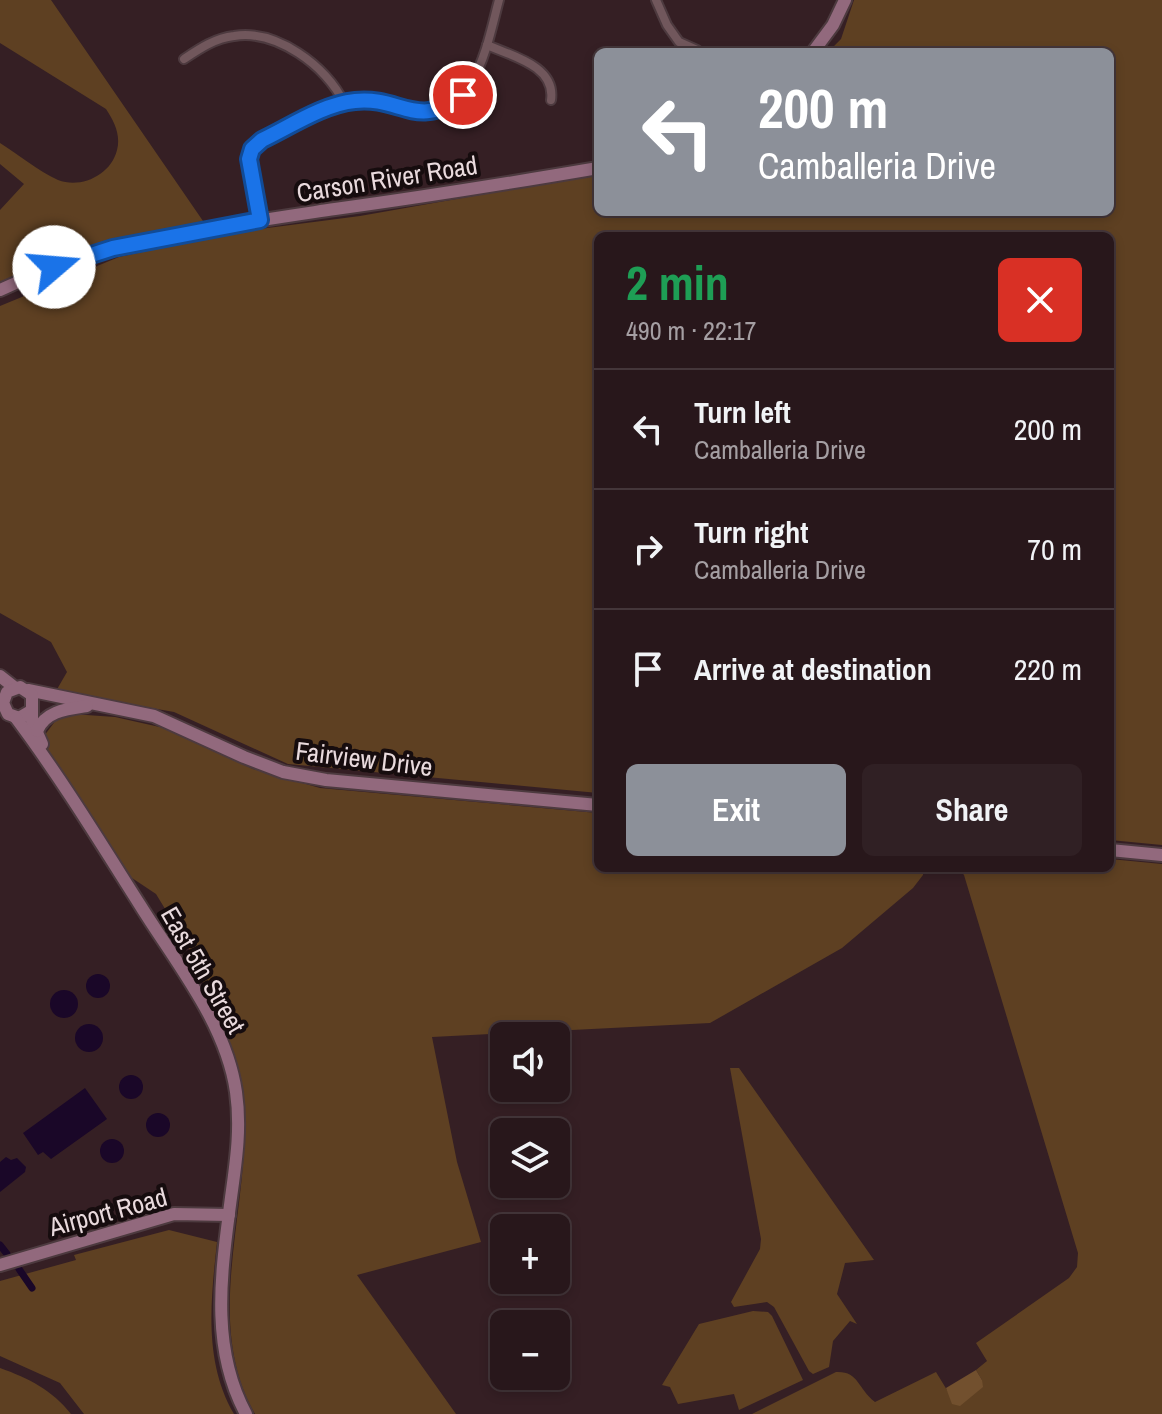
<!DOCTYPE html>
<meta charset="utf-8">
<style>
body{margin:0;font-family:"Archivo Narrow",sans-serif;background:#302024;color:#f1f3f6;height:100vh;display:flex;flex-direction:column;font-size:30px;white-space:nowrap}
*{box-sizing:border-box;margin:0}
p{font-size:26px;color:#a59fa3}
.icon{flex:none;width:44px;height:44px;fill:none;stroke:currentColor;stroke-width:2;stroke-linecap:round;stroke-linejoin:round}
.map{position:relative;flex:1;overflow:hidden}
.side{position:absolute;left:594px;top:232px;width:520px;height:640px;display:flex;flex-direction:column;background:#28171b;border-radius:12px;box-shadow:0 4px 12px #0003,0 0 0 2px #44363a}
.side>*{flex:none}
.top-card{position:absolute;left:594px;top:48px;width:520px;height:168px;border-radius:12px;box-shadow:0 4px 12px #0003,0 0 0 2px #44363a;background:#8c9099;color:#fff;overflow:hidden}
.controls{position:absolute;left:490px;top:1022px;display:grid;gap:16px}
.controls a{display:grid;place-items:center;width:80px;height:80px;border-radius:12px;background:#28171b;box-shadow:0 4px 12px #0003,0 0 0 2px #44363a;font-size:40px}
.pin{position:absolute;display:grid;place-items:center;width:68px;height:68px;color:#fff;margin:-34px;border:4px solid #fff;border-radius:50%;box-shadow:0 2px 8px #0007}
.me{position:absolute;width:88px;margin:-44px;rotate:72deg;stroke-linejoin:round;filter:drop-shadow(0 0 6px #0008)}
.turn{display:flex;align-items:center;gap:28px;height:168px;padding:0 32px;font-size:36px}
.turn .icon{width:104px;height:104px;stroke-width:2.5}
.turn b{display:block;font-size:56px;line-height:68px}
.round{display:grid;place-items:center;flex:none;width:84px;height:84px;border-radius:12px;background:#302024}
.overview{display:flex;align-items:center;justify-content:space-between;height:136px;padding:0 32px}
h1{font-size:48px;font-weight:800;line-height:60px;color:#1e9e55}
.button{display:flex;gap:16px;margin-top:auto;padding:16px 32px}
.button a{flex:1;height:92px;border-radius:12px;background:#8c9099;color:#fff;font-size:32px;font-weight:800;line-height:92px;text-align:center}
.button a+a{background:#302024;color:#f1f3f6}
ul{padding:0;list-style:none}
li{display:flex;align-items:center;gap:24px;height:120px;padding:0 32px;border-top:2px solid #44363a}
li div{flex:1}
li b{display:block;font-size:30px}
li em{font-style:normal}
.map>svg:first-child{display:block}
.green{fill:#5e4022}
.forest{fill:#72502e}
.water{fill:#1a0728}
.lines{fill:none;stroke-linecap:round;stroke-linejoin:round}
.canal{stroke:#1a0728;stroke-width:7}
.street-casing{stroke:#4d3a3f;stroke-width:12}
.secondary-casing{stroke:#4d3a3f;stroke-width:16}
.street{stroke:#71575c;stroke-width:8}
.secondary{stroke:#92697d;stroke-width:12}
.route-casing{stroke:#114b97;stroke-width:20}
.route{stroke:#1a73e8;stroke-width:14}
.labels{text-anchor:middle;stroke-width:8;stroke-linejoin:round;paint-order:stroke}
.street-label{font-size:26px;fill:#e9dadd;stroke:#160c0e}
</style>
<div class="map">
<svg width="1162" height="1414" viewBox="0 0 1162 1414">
<rect width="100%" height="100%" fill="#351f24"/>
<!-- green -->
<g class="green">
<path d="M0 0H51L203 221 98 245 45 261 0 282V210L24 184 0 164V143C18 154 38 171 58 180 81 189 111 175 117 150 121 135 114 121 106 109L0 43Z"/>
<path d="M854 0H1162V845L1110 840V236H598V793L288 764 174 712 56 691 67 672 51 642 0 613V306L119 257 230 233 360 216 598 174V212H1110V52H828L841 39Z"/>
<path d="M72 714 115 717 164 728 253 769 320 788 598 813V868H923V875L913 888 842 948 710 1023 432 1037 457 1162 481 1242 357 1275 456 1414H255C196 1311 262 1186 240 1075L190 950 156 894 126 874 46 747 44 736 56 720 55 716Z"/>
<path d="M1110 859 1162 864V1414H752L836 1372C859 1371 857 1388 875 1402L936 1372 950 1395 982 1380 976 1370 987 1361 976 1343 1069 1278 1077 1267 1078 1253 964 875 959 869 936 868H1110Z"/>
<path d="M730 1068H739L874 1260 845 1263 837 1294 857 1324 850 1321 833 1341 829 1367 813 1374 809 1371 774 1307 767 1302 734 1307 731 1302 760 1249 761 1239Z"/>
<path d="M169 1230 217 1242C211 1299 203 1361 234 1414H84L60 1383 0 1356V1281L76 1260 74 1255Z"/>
<path d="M753 1311 768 1312 772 1316 803 1380 739 1410 734 1394 678 1404 670 1387 662 1385 699 1324Z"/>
<path d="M0 1368C28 1378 52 1390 71 1414H0Z"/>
</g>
<!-- forest -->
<path class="forest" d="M976 1370 982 1380 983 1387 960 1406 952 1404 946 1388Z"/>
<!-- water -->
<g class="water">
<circle cx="98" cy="986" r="12"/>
<circle cx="64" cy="1004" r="14"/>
<circle cx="89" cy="1038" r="14"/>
<circle cx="131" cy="1087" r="12"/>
<path d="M85 1088 107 1119 51 1159 43 1152 38 1155 23 1133Z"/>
<circle cx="158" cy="1125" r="12"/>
<circle cx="112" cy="1151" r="12"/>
<path d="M6 1157 11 1160 17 1158 26 1167 25 1172 0 1192V1162Z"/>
</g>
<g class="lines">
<!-- canal -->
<g class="canal">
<path d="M0 1245 7 1254"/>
<path d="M19 1269 32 1288"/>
</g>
<defs>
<g id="street">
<path d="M656 0 667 25 679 42 697 50"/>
<path d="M487 45C512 56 556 66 551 100"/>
<path d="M184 59C199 49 215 38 234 36 276 29 327 66 344 103"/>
<path d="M260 220 249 159 252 149 262 140C291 126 325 104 358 101 380 99 396 111 417 112 477 115 487 44 499 0"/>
</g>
<g id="secondary">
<path d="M813 52 833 25 845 0"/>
<path d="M0 290C105 241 221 226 335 209 423 197 510 183 598 168"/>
<path d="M0 676 14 687"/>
<path d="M28 690 154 716 244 757 283 772 326 780 598 805"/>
<path d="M31 711 19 718 8 714 3 703 7 692 20 687 32 695V721L42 744"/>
<path d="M16 718C61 778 100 842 140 905 176 963 226 1023 236 1092 242 1134 234 1172 229 1213 220 1281 212 1351 246 1414"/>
<path d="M37 731C45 711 67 709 87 706"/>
<path d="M1110 850 1162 855"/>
<path d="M0 1265 174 1214 229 1215"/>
</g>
</defs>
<!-- street casing -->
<use href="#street" class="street-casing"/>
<!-- secondary casing -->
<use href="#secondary" class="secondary-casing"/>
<!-- street -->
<use href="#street" class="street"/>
<!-- secondary -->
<use href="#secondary" class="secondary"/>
</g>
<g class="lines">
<defs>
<path id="route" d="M54 267 113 248 260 220 249 159 252 149 262 140C291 126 324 104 355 101 401 96 417 131 463 95"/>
</defs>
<!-- route casing -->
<use href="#route" class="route-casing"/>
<!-- route -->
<use href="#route" class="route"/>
</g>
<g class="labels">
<!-- street labels -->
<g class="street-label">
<text transform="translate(387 179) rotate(-9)" y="9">Carson River Road</text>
<text transform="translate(364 759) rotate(7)" y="9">Fairview Drive</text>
<text transform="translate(203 970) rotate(60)" y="9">East 5th Street</text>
<text transform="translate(108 1212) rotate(-15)" y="9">Airport Road</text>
</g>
</g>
</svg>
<div class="controls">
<a><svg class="icon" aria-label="sound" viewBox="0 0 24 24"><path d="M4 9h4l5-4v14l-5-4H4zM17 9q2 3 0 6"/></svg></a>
<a><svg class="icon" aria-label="layers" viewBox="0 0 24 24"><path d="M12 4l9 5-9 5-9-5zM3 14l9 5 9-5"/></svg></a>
<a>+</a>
<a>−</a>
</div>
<div class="pin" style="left:463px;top:95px;background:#d93025"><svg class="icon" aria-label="arrive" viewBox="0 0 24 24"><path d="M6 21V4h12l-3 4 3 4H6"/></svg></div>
<svg class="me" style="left:54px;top:267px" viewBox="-20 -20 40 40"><circle r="19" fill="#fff"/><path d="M0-13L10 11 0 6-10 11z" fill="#1a73e8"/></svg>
<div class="top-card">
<div class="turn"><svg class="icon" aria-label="left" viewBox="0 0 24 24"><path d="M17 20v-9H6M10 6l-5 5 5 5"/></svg><div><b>200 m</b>Camballeria Drive</div></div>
</div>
<section class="side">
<div class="overview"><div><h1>2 min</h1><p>490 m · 22:17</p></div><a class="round" style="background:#d93025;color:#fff"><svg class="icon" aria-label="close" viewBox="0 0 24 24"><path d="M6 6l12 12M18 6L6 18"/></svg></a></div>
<ul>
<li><svg class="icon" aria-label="left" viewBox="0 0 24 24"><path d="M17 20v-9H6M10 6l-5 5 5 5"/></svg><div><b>Turn left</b><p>Camballeria Drive</p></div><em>200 m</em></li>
<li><svg class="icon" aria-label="right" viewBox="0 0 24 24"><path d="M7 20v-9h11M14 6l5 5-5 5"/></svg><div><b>Turn right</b><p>Camballeria Drive</p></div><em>70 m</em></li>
<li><svg class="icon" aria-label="arrive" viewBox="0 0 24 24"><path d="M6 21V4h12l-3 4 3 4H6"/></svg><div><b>Arrive at destination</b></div><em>220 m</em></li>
</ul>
<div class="button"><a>Exit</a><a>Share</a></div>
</section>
</div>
